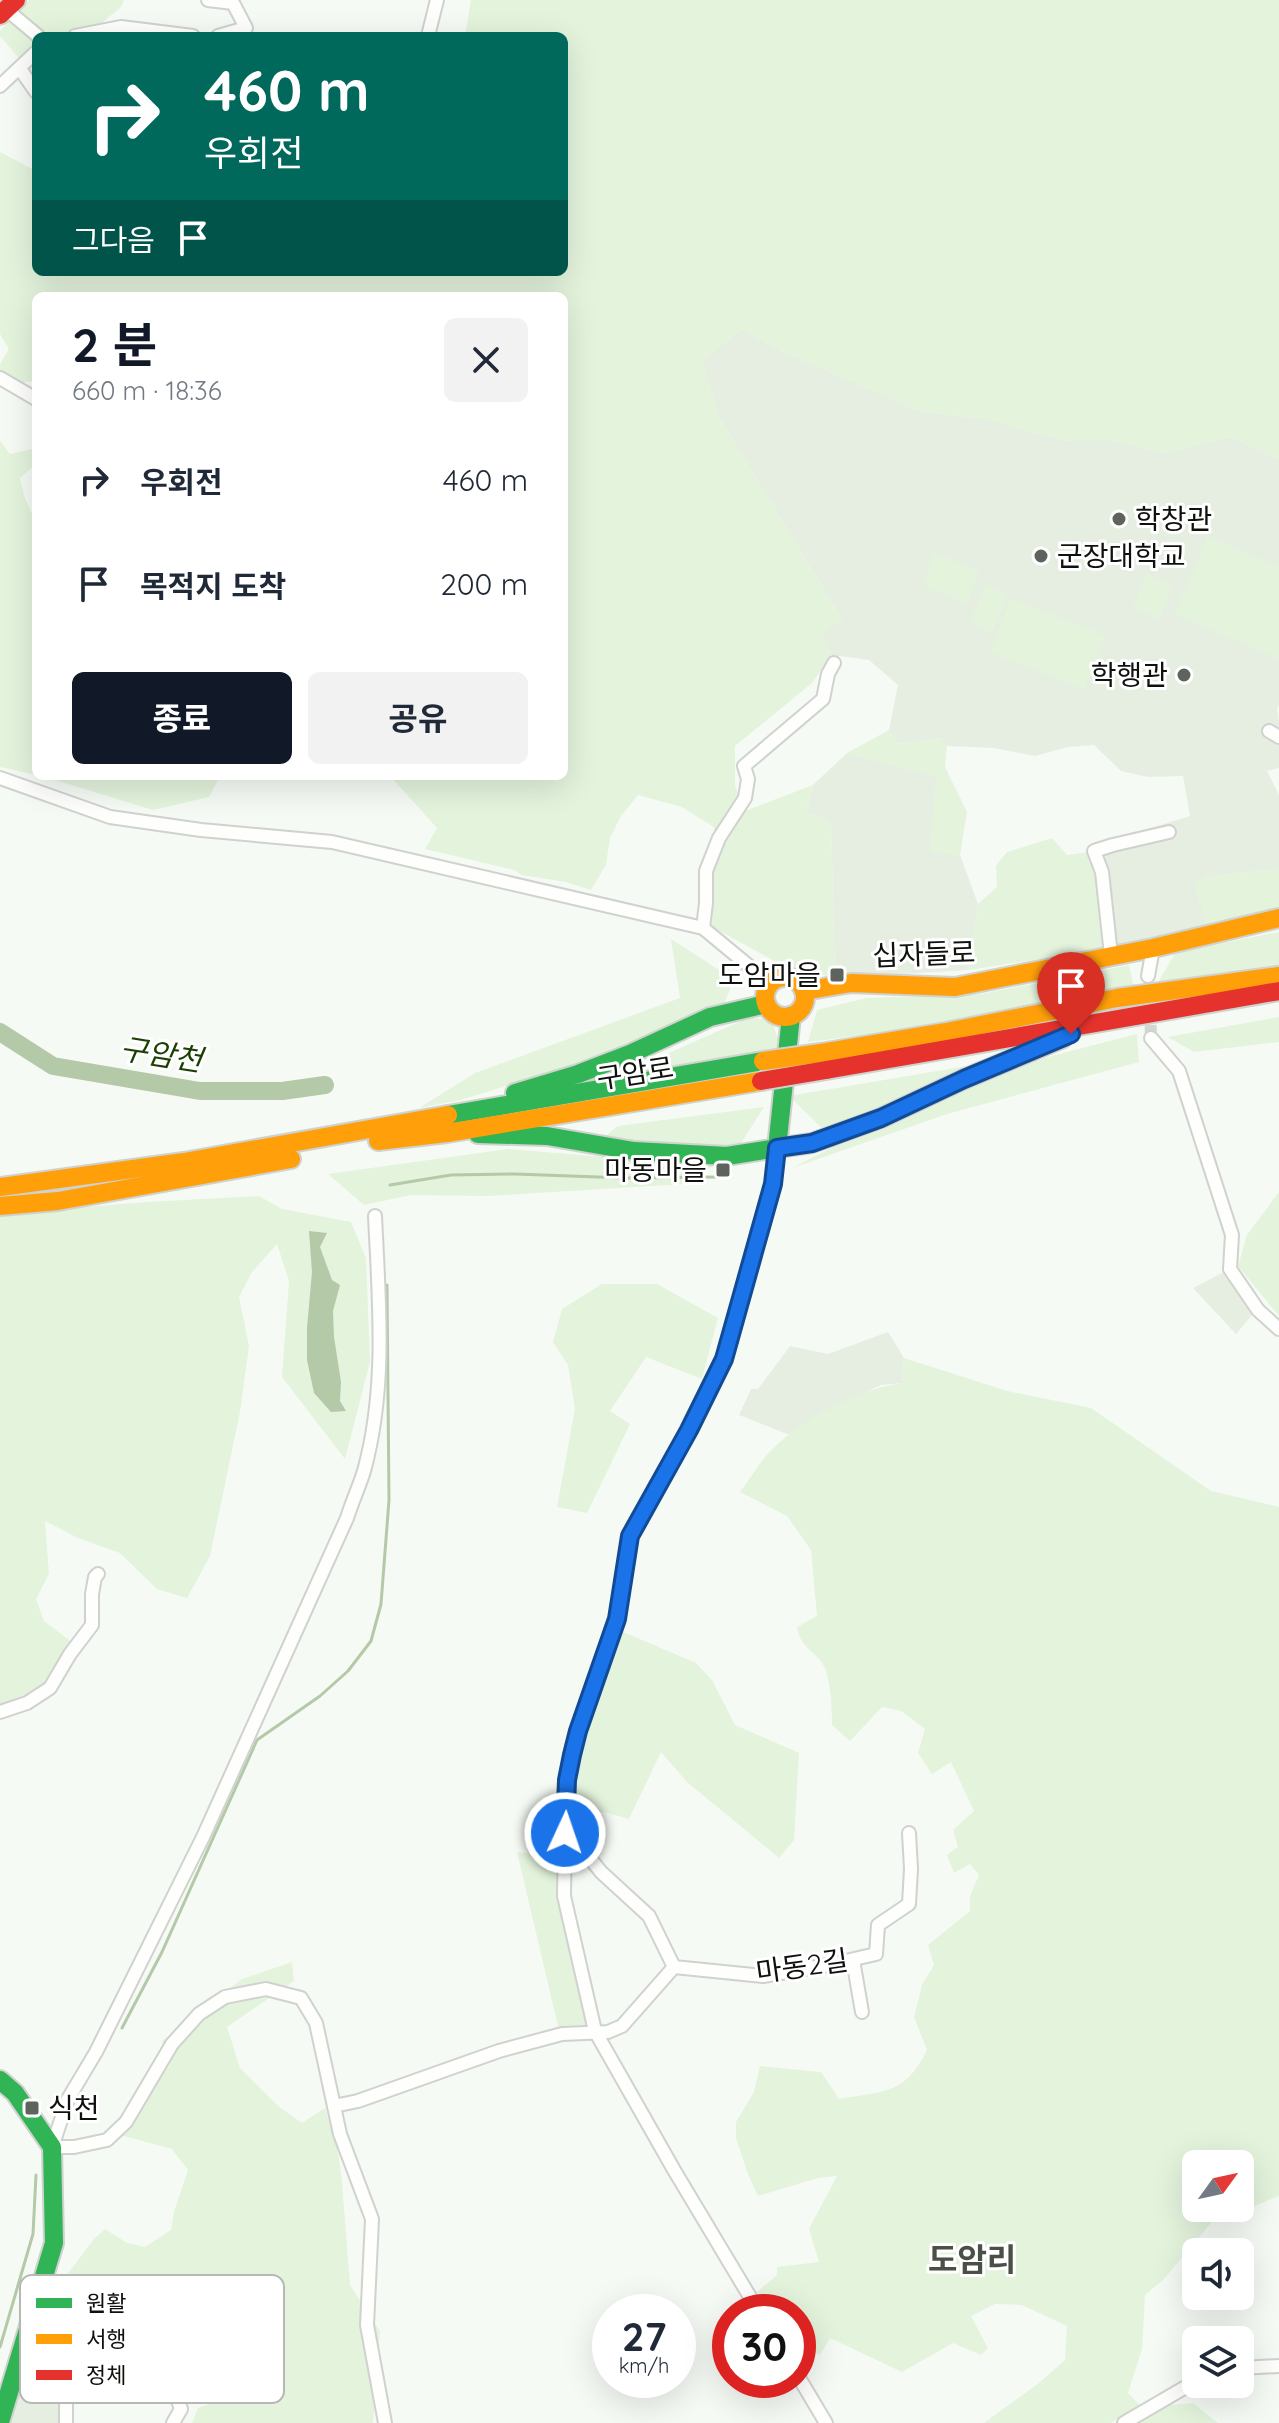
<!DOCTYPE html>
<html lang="ko">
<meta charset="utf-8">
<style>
body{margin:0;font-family:Quicksand,"Noto Sans KR",sans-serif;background:#f2f2f3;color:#1f2937;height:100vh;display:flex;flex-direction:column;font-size:30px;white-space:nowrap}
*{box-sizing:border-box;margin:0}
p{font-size:26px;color:#747a83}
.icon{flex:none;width:44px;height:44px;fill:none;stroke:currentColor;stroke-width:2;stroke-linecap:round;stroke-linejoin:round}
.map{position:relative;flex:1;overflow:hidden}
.side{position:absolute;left:32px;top:292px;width:536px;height:488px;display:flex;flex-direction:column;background:#fff;border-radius:12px;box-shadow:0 8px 32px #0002}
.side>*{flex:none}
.banner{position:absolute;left:32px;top:32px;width:536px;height:244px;border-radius:12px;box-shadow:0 8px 32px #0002;background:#00695c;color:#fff;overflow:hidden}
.needle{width:52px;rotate:57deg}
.fabs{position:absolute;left:1182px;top:2150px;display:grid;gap:16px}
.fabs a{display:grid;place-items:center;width:72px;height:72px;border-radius:12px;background:#fff;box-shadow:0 8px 32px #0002;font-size:40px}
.speed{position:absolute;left:592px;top:2294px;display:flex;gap:16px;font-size:40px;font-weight:700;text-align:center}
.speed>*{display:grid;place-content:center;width:104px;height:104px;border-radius:50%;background:#fff;box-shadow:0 8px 32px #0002;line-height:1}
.speed small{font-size:20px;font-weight:400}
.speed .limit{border:12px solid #d22;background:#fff;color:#111}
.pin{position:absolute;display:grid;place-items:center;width:68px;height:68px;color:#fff;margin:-82px -34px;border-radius:50% 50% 50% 0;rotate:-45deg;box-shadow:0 0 8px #0007}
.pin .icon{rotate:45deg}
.me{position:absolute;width:88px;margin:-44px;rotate:3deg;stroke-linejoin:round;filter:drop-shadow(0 0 6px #0008)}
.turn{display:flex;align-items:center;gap:28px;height:168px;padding:0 40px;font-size:36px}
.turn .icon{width:104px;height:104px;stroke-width:2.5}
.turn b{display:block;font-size:56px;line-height:68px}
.then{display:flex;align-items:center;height:76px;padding:0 40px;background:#0003;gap:16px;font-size:30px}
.round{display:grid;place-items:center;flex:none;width:84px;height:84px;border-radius:12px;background:#f2f2f3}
.head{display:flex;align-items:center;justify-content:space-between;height:136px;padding:0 40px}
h1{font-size:48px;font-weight:700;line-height:60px;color:#111827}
.action{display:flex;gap:16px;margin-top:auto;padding:16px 40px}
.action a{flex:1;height:92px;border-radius:12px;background:#111827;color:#fff;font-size:32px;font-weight:700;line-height:92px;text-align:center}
.action a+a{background:#f2f2f3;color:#1f2937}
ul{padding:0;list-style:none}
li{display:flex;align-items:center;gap:24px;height:104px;padding:0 40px}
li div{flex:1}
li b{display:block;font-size:30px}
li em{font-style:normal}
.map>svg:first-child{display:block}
.built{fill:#e6eee2}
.green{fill:#e3f3dc;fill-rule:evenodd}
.water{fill:#b3c9a8}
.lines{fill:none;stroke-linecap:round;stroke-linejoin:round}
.stream{stroke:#b3c9a8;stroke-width:3}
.river{stroke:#b3c9a8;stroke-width:18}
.street-tunnel{stroke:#d3d7d1;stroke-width:12;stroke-dasharray:12 6;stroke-linecap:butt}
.street-casing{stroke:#cfd2ce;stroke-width:16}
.fast-casing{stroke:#cfd2ce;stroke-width:22}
.slow-casing{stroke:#cfd2ce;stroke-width:22}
.jam-casing{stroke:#cfd2ce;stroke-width:22}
.street{stroke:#fefefd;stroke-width:12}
.fast{stroke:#30b455;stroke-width:18}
.slow{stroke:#ff9f0a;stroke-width:18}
.jam{stroke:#e5322d;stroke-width:18}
.slow-bridge-casing{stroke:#cfd2ce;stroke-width:22;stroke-linecap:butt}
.jam-bridge-casing{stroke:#cfd2ce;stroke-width:22;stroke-linecap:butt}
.slow-bridge{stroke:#ff9f0a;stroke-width:18}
.jam-bridge{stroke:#e5322d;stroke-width:18}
.route-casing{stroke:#114b97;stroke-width:20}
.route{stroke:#1a73e8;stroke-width:14}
.poi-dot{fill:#5f635e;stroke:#fff;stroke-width:3}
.labels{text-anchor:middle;stroke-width:6;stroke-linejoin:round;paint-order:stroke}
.poi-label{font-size:28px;fill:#0e110d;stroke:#fff;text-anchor:start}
.street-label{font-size:28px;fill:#0e110d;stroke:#fff}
.water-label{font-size:30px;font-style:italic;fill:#1a3f00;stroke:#fff}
.quarter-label{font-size:32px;font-weight:bold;fill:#4a5047;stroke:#fff}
.key{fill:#fff;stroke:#b7b8b6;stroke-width:2}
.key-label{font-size:22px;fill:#0e110d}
</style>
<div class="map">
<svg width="1279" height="2423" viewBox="0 0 1279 2423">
<rect width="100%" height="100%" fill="#f6faf4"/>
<!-- built -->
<g class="built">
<path d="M741 329 784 352 922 412 982 418 1067 441H1112L1167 453 1230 437 1279 459V706L1277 708 1279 723V768L1267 771 1279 795V869L1211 876 1195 883 1207 926 1116 947 1088 847 1190 816 1183 776 1148 777 1121 771 1094 745 1068 747 1035 756 994 748 947 746 941 738 898 744 889 730 898 685 869 660 832 655 821 633 842 619 719 417 702 361Z"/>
<path d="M847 753 937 776 930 851 960 855 978 904 969 970 835 978 831 822 806 813 813 785Z"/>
<path d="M1224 1272 1252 1315 1236 1334 1193 1288Z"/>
<path d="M888 1332 904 1358 902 1383 881 1385 840 1404 801 1426 790 1435 739 1415 751 1389H758L790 1346 828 1354Z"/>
<path d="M35 2330 43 2338 60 2395V2423H6Z"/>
</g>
<!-- green -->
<g class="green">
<path d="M29 0H124L121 7 86 36H36V78L0 36V31Z"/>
<path d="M471 0H1279V459L1230 437 1167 453 1112 441H1067L982 418 922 412 784 352 741 329 702 361 719 417 842 619 822 633 832 655 812 683 735 746V786L745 811 813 785 806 813 831 822 835 978 780 964 712 927 714 827 682 807 638 795 621 816 610 838 606 865 591 890 566 882 522 875 514 870 425 849 437 828 390 776H564V296H36V381L18 383 0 376V364L9 349 0 334V152L36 171V272H564V36H465Z"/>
<path d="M0 441 10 454 36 448V464L20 478 24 496 36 523V775L0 767Z"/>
<path d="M1208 536 1279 567V659L1175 614Z"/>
<path d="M935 553 979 572 967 604 923 585Z"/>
<path d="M1147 574 1173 585 1159 619 1133 608Z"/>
<path d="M986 585 1008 595 992 633 970 623Z"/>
<path d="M1011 598 1106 636 1085 689 990 652Z"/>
<path d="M889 730 898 744 942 738 947 746 945 767 967 812 960 855 930 852 936 776 847 753Z"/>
<path d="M42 776H220L209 797 153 810Z"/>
<path d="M1052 838 1067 855 1089 852 1103 899 1098 908 1103 949 969 970 978 904 997 887 996 866 1007 852Z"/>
<path d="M1279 869V912L1207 926 1195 883 1211 876Z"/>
<path d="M1279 932V971L1157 984 1176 952Z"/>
<path d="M671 939 730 977V989L723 1007 619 1051 461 1100 419 1108 475 1073 680 998Z"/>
<path d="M1129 965 1134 988 911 1029 808 1042 817 1010 867 998 981 994Z"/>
<path d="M1279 1017V1042L1194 1052 1168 1037Z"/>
<path d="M748 1018 771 1019 782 1049 601 1083Z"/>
<path d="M1137 1034 1139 1062 947 1114 792 1168 841 1143 1036 1060Z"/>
<path d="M967 1066 875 1114 823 1129 789 1096Z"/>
<path d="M764 1107 738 1148 603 1138 618 1126Z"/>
<path d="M508 1149 713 1166 684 1184 488 1196 411 1195 364 1205 328 1174Z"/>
<path d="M1279 1192V1316L1238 1266 1247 1235Z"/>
<path d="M259 1196 282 1209 351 1222 366 1258 370 1362 345 1459 282 1377 289 1281 277 1244 252 1272 239 1297 249 1346 240 1412 210 1556 187 1598 157 1589 120 1553 78 1538 45 1521 49 1574 36 1599 44 1621 82 1650 59 1687 0 1711V1214L146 1202Z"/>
<path d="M602 1284H657L718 1318 702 1379 646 1357 610 1411 630 1424 587 1513 557 1507 575 1409 568 1365 553 1342 562 1309Z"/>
<path d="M904 1358 1007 1391 1091 1408 1211 1491 1279 1507V2196L1240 2212 1221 2211 1163 2280 1145 2295 1142 2349 1128 2393 1140 2405 1111 2423H984L1039 2383 1065 2360 1067 2326 1022 2305 995 2304 971 2316 988 2348 981 2355 953 2343 902 2372 830 2338 820 2355 798 2345V2312H771L757 2292 777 2275V2267L819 2262 809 2229 837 2176 818 2178 758 2196 748 2174 736 2138V2122L754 2092 760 2066 821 2072 839 2099C884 2091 905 2095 927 2050L914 2017 922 1985 934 1965 928 1945 970 1911V1896L979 1875 970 1864 954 1873 947 1855 958 1847 953 1830 974 1811 951 1762 932 1774 918 1753 925 1729 901 1711 882 1707 850 1741 832 1725C832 1709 831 1683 825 1668 817 1651 801 1650 797 1627L817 1616 811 1550 787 1516 740 1492C749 1480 757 1467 766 1456 797 1421 856 1389 902 1383ZM1196 2164H1240V2208H1196Z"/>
<path d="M621 1631 696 1663 712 1680 735 1725 799 1753 794 1840 779 1858 687 1782 661 1752 629 1819 604 1812 572 1824 580 1752Z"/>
<path d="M517 1852 559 1857 567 1942 586 2025 558 2026Z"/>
<path d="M292 1962 294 1981 227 2027 240 2068 278 2106 302 2123 325 2108 338 2151 342 2182 350 2285 380 2331 373 2423H192L198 2408 244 2391 243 2371 252 2350 217 2298 189 2316 165 2349 139 2356 108 2341 57 2288 94 2239 105 2229 127 2243 145 2247 171 2230 174 2212 188 2170 172 2149 120 2135 171 2063 162 2041 242 1979Z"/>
<path d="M1193 2403 1218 2423H1138L1170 2405Z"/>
</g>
<!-- water -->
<path class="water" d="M309 1231 327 1233 320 1247 332 1280 340 1285 333 1311 334 1337 341 1382 340 1401 346 1411 331 1412 314 1393 307 1360V1328L312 1272Z"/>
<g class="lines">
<!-- stream -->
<g class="stream">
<path d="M390 1185 451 1175 515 1174 626 1178 718 1177"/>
<path d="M122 2028 162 1952 257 1740 320 1696 348 1671 371 1641 381 1604 389 1500 387 1285"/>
<path d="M0 2347 33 2234 36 2175"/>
</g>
<!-- river -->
<path class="river" d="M0 1032 53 1066 200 1091H282L325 1085"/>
<!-- street-tunnel -->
<path class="street-tunnel" d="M1150 1007 1151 1038"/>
<defs>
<g id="street">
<path d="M208 0 233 3 246 28 218 36"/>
<path d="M7 10 38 36"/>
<path d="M75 36 121 27 193 36"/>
<path d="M428 36 437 0"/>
<path d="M20 69 36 92"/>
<path d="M0 86 36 52"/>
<path d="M0 378 36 399"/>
<path d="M1269 731 1279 737"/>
<path d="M0 778 110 817 201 830 332 842 703 928 755 971 773 981"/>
<path d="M703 928 706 903V871L719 838 745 798 748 779 744 766 823 699 828 674 834 663"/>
<path d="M1111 955 1102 872 1094 851 1113 845 1169 832"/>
<path d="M1148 976 1153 948"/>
<path d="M1151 1038 1179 1071 1232 1235 1230 1269 1258 1310 1279 1329"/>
<path d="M777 1148 773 1184 724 1359 689 1430 630 1536 617 1619 578 1731 567 1780 565 1833 578 1843 601 1872 649 1916 674 1967 763 1976 828 1965 876 1954 878 1925 909 1904 911 1869 909 1833"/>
<path d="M375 1216C379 1301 387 1388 364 1471 359 1487 352 1502 347 1518L203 1837 96 2052 68 2099 52 2147H74L107 2140 126 2122 172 2044 199 2014 225 1997 266 1989 301 1998 316 2023 340 2134 372 2219 367 2325 385 2423"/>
<path d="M0 1712 27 1703 50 1688 70 1654 92 1625V1594L95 1577 98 1574"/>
<path d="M565 1833 564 1896 595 2031 674 2170 759 2312"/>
<path d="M853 1960 862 2012"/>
<path d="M334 2106 358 2101 499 2051 562 2034 608 2032 622 2026 674 1967"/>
<path d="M30 2318 48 2332 66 2389V2423"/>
<path d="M1240 2368 1279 2366"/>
<path d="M798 2376 826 2423"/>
<path d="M173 2423 181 2409 170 2378 173 2369 205 2353 208 2345 195 2320"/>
<path d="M1124 2423 1196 2381"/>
</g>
<g id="fast">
<path d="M515 1093 578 1074 630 1054 710 1017 766 1004"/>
<path d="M448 1115 763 1061"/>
<path d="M478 1134 547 1136 634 1151 727 1156 777 1148 791 1016"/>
<path d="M0 2080 15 2093 52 2147 54 2243 0 2422"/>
</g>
<g id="slow">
<circle cx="785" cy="997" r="20"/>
<path d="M804 991 851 983 955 987 1153 948 1279 918"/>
<path d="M821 1053 946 1032 1117 998 1279 976"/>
<path d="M378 1141 447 1133 761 1081"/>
<path d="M777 1148 812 1143 881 1118 964 1079 1063 1038"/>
<path d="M0 1187 184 1162 448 1115"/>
<path d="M0 1206 58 1201 291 1159"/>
</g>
<g id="jam">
<path d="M0 15 16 0"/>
<path d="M826 1070 1279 991"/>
</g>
</defs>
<!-- street casing -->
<use href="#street" class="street-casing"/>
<!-- fast casing -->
<use href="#fast" class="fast-casing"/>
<!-- slow casing -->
<use href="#slow" class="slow-casing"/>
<!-- jam casing -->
<use href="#jam" class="jam-casing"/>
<!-- street -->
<use href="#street" class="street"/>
<!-- fast -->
<use href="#fast" class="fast"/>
<!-- slow -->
<use href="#slow" class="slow"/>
<!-- jam -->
<use href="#jam" class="jam"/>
<defs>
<path id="slow-bridge" d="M763 1061 821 1053"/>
<path id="jam-bridge" d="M761 1081 826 1070"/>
</defs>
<!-- slow-bridge casing -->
<use href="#slow-bridge" class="slow-bridge-casing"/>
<!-- jam-bridge casing -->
<use href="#jam-bridge" class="jam-bridge-casing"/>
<!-- slow-bridge -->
<use href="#slow-bridge" class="slow-bridge"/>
<!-- jam-bridge -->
<use href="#jam-bridge" class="jam-bridge"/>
</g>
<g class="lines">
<defs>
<path id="route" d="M565 1833 567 1780 572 1755 578 1731 617 1619 630 1536 689 1430 724 1359 773 1184 777 1148 812 1143 881 1118 964 1079 1071 1034"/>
</defs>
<!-- route casing -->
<use href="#route" class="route-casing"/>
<!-- route -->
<use href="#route" class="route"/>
</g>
<!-- markers -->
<g class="poi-dot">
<circle cx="1119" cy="519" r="8"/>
<circle cx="1041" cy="556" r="8"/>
<circle cx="1184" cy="675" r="8"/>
<rect x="829" y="967" width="16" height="16" rx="4"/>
<rect x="715" y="1162" width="16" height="16" rx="4"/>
<rect x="24" y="2100" width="16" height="16" rx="4"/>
</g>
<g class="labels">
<!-- poi labels -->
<g class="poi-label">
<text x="1135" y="529">학창관</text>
<text x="1057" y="566">군장대학교</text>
<text x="1168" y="685" text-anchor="end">학행관</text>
<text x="821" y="985" text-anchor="end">도암마을</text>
<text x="707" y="1180" text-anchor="end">마동마을</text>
<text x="48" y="2118">식천</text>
</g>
<!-- street labels -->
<g class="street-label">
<text transform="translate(924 954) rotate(-2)" y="10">십자들로</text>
<text transform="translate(635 1073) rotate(-9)" y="10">구암로</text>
<text transform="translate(802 1966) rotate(-8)" y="10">마동2길</text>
</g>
<!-- water labels -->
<g class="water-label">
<text transform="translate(161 1055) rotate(9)" y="10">구암천</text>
</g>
<!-- quarter labels -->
<g class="quarter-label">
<text x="972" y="2271">도암리</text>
</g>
</g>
<!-- legend -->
<rect x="20" y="2275" width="264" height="128" rx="12" class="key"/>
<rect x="36" y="2298" width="36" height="10" fill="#30b455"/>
<rect x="36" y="2334" width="36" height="10" fill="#ff9f0a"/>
<rect x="36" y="2370" width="36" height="10" fill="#e5322d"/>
<g class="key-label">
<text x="86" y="2311">원활</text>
<text x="86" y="2347">서행</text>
<text x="86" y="2383">정체</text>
</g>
</svg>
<div class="fabs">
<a><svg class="needle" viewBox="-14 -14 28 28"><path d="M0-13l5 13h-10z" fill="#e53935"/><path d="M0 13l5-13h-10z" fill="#747a83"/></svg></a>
<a><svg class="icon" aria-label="sound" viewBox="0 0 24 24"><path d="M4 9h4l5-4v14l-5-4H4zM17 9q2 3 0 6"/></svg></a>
<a><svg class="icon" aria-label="layers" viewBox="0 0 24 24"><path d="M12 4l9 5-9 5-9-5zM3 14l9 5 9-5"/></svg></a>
</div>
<div class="speed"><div>27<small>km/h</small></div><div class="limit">30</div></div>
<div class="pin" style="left:1071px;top:1034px;background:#d93025"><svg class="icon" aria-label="arrive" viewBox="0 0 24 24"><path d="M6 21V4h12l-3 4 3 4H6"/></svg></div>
<svg class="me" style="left:565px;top:1833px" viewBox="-20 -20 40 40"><circle r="17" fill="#1a73e8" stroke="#fff" stroke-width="3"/><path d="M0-11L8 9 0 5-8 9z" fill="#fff"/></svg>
<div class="banner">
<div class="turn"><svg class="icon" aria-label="right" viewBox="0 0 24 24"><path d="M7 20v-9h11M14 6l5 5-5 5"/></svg><div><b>460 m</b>우회전</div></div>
<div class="then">그다음<svg class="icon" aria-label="arrive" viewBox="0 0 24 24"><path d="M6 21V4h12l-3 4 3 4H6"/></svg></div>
</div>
<section class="side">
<div class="head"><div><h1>2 분</h1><p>660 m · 18:36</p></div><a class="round"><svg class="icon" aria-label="close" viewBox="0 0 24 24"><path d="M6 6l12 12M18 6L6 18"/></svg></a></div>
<ul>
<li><svg class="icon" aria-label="right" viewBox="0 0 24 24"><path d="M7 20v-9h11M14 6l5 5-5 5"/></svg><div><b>우회전</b></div><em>460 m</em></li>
<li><svg class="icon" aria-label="arrive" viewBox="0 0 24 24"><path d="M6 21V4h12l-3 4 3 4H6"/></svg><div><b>목적지 도착</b></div><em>200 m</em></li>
</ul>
<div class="action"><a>종료</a><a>공유</a></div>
</section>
</div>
